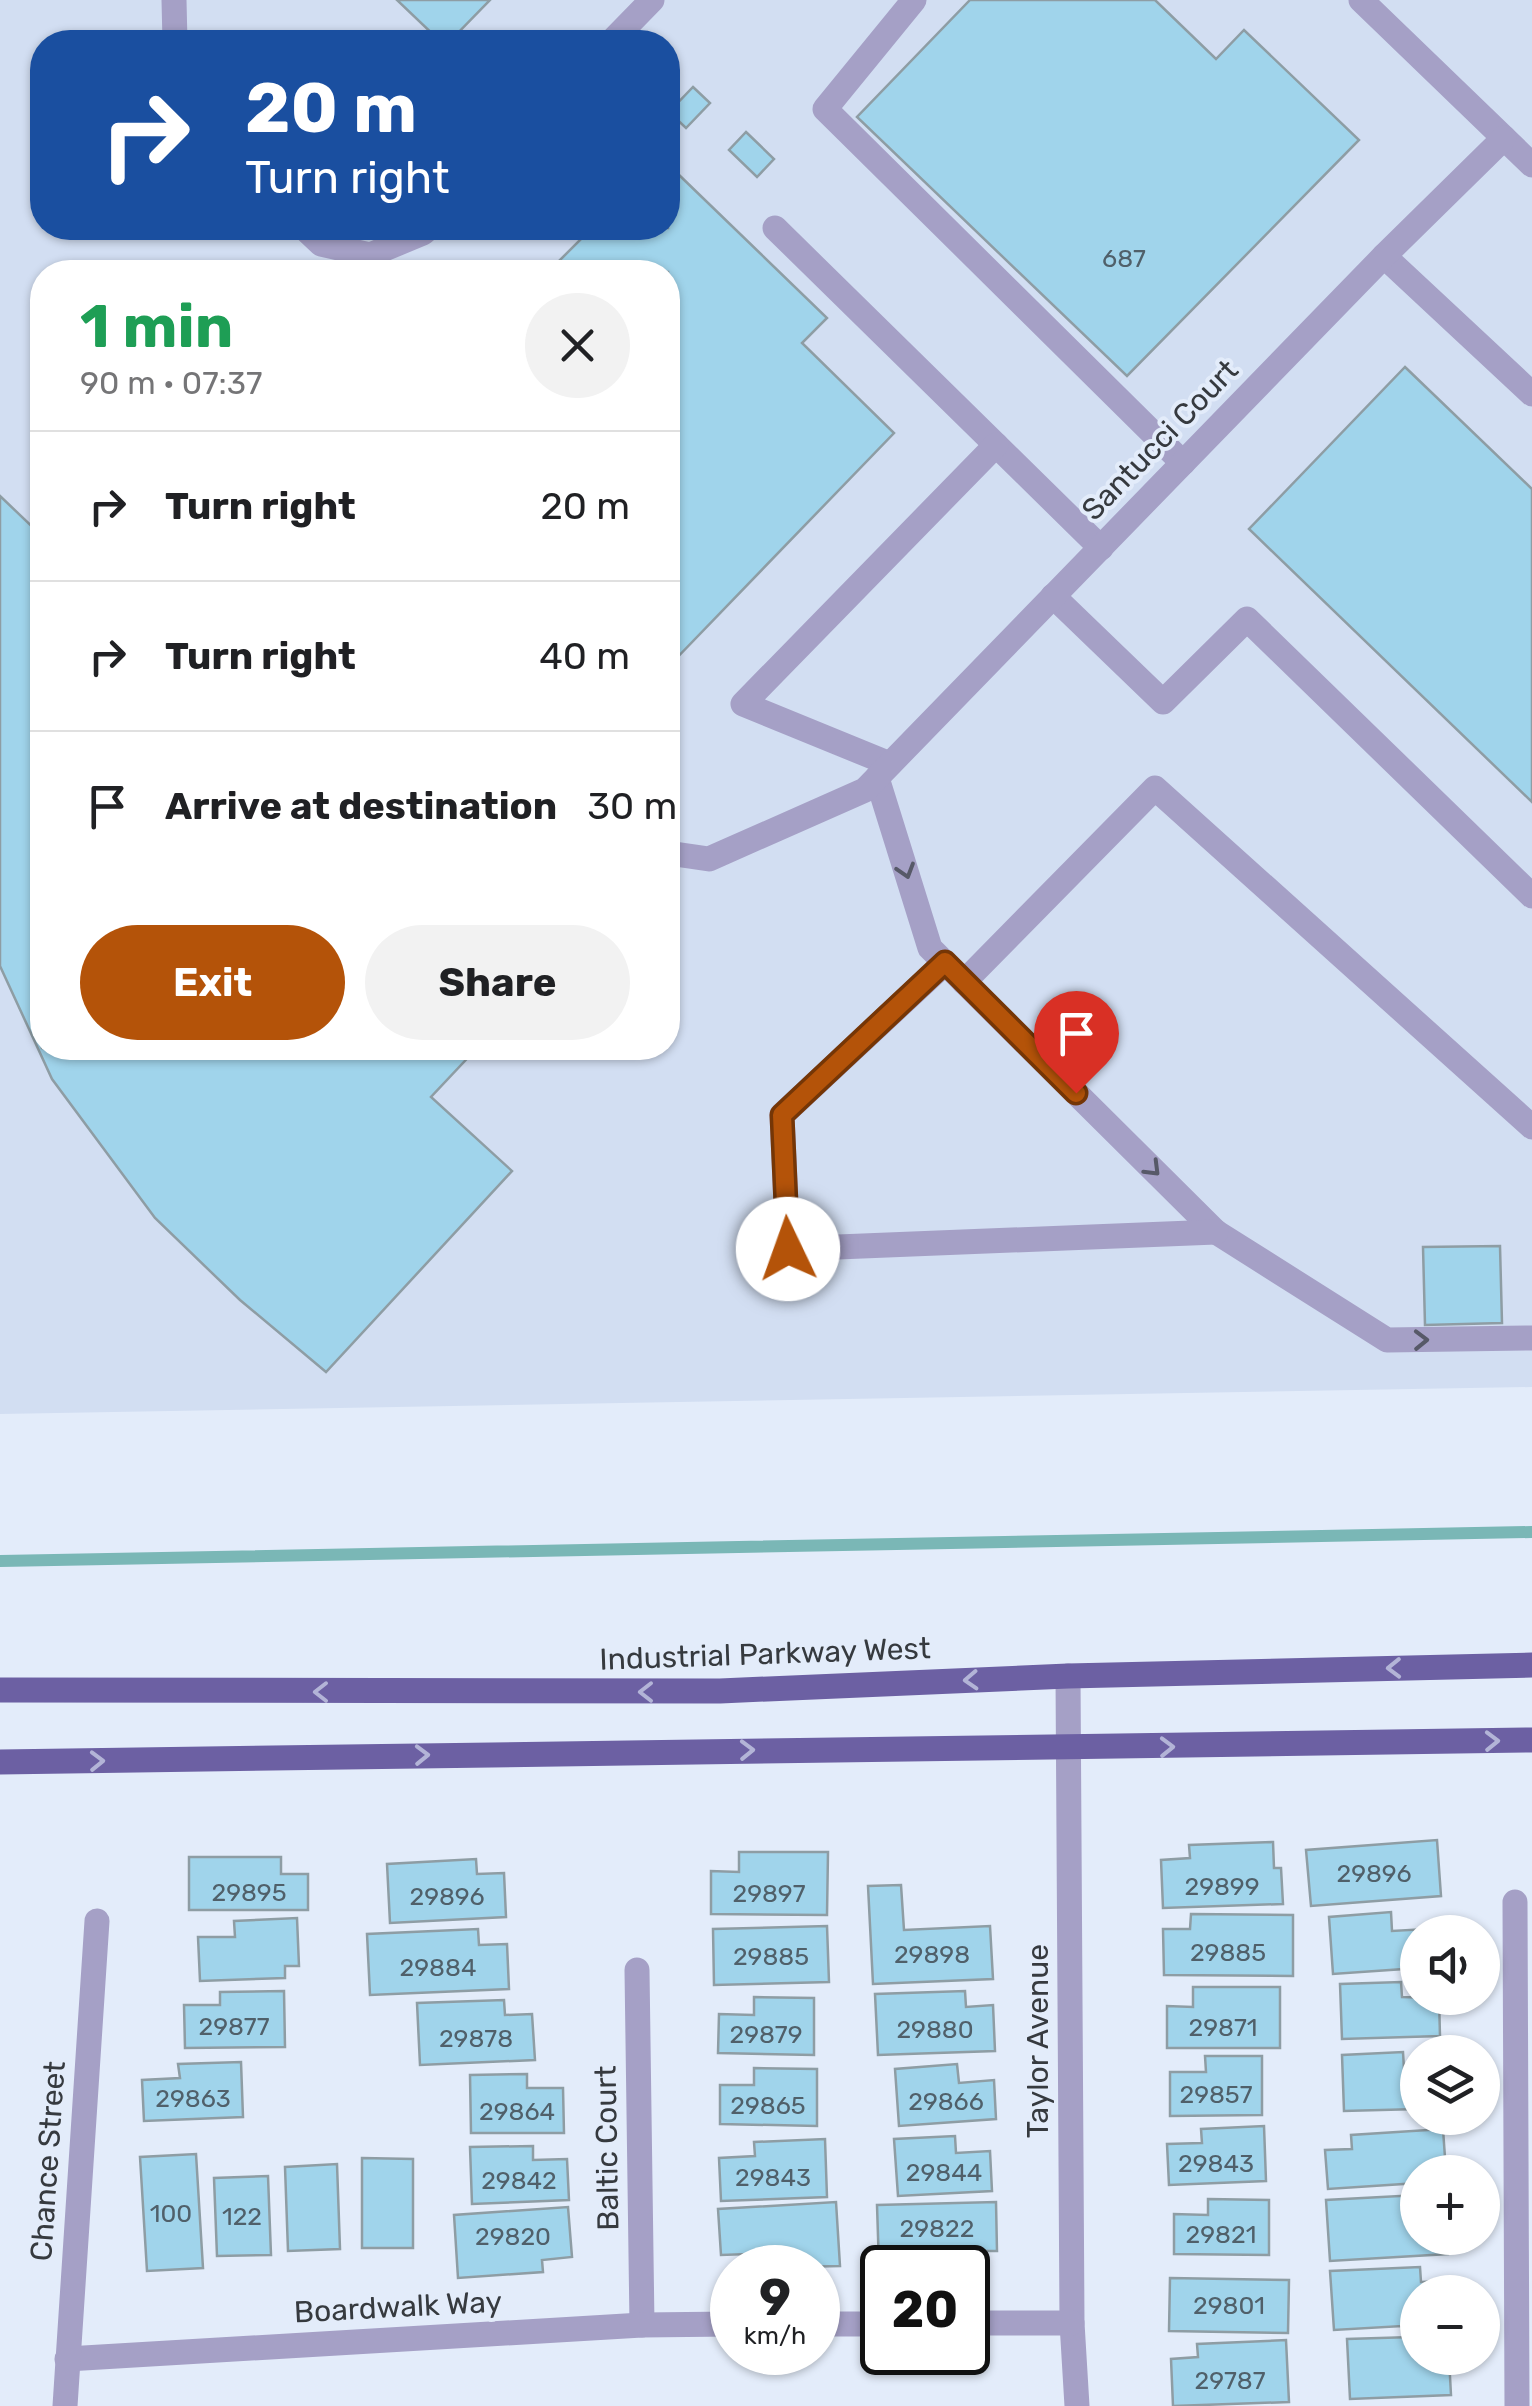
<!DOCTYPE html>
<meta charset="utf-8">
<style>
body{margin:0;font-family:Rubik,sans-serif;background:#f2f2f2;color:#202124;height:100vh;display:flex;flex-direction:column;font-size:38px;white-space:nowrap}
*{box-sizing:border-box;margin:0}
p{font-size:32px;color:#757577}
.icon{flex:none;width:55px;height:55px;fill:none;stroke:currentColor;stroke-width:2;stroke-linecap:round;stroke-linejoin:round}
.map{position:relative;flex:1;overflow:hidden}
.panel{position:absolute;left:30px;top:260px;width:650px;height:800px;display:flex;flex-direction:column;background:#fff;border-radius:40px;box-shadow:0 2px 8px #0004}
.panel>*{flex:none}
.banner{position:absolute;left:30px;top:30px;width:650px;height:210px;border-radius:40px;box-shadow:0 2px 8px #0004;background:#1a4fa0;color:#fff;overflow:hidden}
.tools{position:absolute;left:1400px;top:1915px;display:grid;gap:20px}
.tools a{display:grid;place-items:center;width:100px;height:100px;border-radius:50%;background:#fff;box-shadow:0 2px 8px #0004;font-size:50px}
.speed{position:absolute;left:710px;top:2245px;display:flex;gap:20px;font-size:50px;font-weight:700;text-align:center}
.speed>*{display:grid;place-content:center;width:130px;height:130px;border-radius:50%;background:#fff;box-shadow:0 2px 8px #0004;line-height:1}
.speed small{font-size:25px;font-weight:400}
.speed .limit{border:5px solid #111;border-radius:15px;background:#fff;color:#111}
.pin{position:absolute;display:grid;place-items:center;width:85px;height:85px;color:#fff;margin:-102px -42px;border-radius:50% 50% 50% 0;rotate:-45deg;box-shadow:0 0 10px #0007}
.pin .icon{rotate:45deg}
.me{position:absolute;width:110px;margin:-55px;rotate:357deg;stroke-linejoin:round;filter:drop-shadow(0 0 8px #0008)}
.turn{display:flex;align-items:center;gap:35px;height:210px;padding:0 50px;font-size:45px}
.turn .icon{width:130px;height:130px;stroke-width:2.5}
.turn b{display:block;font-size:70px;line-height:85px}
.round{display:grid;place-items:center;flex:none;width:105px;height:105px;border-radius:52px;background:#f2f2f2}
.overview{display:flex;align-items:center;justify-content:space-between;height:170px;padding:0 50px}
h1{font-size:60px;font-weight:700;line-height:75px;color:#1e9e55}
.primary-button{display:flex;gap:20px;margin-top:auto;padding:20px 50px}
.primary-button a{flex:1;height:115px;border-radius:60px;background:#b45309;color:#fff;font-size:40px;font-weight:700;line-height:115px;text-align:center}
.primary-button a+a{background:#f2f2f2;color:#202124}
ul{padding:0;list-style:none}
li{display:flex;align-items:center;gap:30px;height:150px;padding:0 50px;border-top:2px solid #e0e0e0}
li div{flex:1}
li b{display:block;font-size:38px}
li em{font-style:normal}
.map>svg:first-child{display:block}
.built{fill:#d2def2;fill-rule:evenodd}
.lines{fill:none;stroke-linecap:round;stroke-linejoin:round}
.stream{stroke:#7ab7b6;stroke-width:12}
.building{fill:#a0d4eb;stroke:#8e9da4;stroke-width:2.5}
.minor{stroke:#a5a0c6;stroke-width:25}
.major{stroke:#6c60a3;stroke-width:25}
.oneway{stroke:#575968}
.oneway2{stroke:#b3b4d7}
.route-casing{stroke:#753606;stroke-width:25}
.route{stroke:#b45309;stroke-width:18}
.labels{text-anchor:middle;stroke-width:8;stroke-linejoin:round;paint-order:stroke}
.number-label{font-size:25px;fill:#50606a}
.street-label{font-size:30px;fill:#363a3f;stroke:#e3ecfa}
</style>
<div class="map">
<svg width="1532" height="2406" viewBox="0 0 1532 2406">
<rect width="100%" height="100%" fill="#e3ecfa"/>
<!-- built -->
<path class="built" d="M0 0H1532V1387L0 1414ZM42 42H668V228H42ZM42 272H668V1048H42Z"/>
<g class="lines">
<!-- stream -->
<path class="stream" d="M0 1561 1532 1532"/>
</g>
<!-- building -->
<g class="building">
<path d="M397 0H490L449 42H441Z"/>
<path d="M970 0H1155L1216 59 1244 30 1359 140 1127 376 857 117Z"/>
<path d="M693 87 710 103 686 128 669 112Z"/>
<path d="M746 132 774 159 757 177 729 150Z"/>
<path d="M677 173 827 318 802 343 894 433 668 667V272H548L592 228H668V183Z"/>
<path d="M1405 367 1532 489V802L1249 529Z"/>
<path d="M0 496 42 536V1048H477L431 1097 512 1171 326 1372 240 1300 155 1218 52 1079 0 966Z"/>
<path d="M1500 1246 1502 1323 1425 1325 1423 1247Z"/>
<path d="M1437 1840 1441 1896 1311 1906 1306 1850Z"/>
<path d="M1273 1842 1274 1868H1281L1283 1904 1163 1908 1161 1860 1190 1858 1189 1845Z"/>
<path d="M739 1852H828L827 1915 711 1914V1871L739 1872Z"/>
<path d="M189 1857H281V1874H308V1910H189Z"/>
<path d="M476 1859 477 1874 504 1873 506 1917 390 1923 387 1864Z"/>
<path d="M901 1885 904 1930 990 1926 993 1979 873 1984 868 1886Z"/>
<path d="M1391 1912 1392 1931 1427 1929V1932H1418V1968L1333 1974 1329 1917Z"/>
<path d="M1191 1914 1293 1915V1976L1164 1975 1163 1929H1190Z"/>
<path d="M297 1918 299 1966H285V1978L200 1981 198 1937H235L234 1921Z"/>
<path d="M827 1926 829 1982 714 1985 713 1929Z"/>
<path d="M478 1929 479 1945 507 1944 509 1989 370 1995 367 1934Z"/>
<path d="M1401 1982 1402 1997 1439 1998 1440 2036 1342 2039 1340 1984Z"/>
<path d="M1193 1987H1280V2048H1167V2006L1193 2007Z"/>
<path d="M284 1991 285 2047 185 2048 184 2005H220V1992Z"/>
<path d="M965 1991 966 2007 993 2005 995 2051 878 2055 875 1994Z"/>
<path d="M754 1997 814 1998V2055L718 2053 719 2014 754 2015Z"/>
<path d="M504 2000 505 2015 532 2014 535 2060 420 2065 417 2003Z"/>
<path d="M1403 2052 1404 2069 1418 2068V2109L1344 2111 1342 2055Z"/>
<path d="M1205 2056H1262V2115L1170 2116V2072H1206Z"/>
<path d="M241 2062 243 2117 144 2121 142 2080 180 2078 178 2064Z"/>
<path d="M957 2064 959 2083 994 2080 996 2119 899 2126 895 2069Z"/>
<path d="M754 2068 817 2069V2126L720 2124V2085H754Z"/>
<path d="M527 2074V2088H563L564 2133H471L470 2075Z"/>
<path d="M1264 2126 1266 2181 1169 2185 1167 2144 1202 2143 1201 2129Z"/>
<path d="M1443 2129 1446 2172H1418V2183L1328 2189 1325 2150 1352 2149 1351 2135Z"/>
<path d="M955 2136 956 2153 990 2151 992 2191 898 2196 894 2139Z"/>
<path d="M825 2139 827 2197 721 2201 719 2158 755 2156 754 2142Z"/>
<path d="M533 2146V2160L567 2159 569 2200 472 2204 470 2147Z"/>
<path d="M196 2154 203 2268 147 2271 140 2157Z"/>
<path d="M362 2158 413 2159V2248H362Z"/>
<path d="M337 2164 340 2249 288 2251 285 2167Z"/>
<path d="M268 2176 271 2255 217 2256 214 2178Z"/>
<path d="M1418 2195V2238H1447L1448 2254 1330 2261 1326 2200Z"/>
<path d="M1208 2199 1269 2200V2255L1174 2254V2214L1208 2215Z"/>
<path d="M836 2202 840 2266 748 2268V2254L721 2255 718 2209Z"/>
<path d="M996 2202 997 2251H968V2265L879 2267 877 2205Z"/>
<path d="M568 2207 572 2257 542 2260 543 2272 458 2278 454 2215Z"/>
<path d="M1420 2267 1421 2282 1447 2281 1448 2292H1418V2329L1402 2330V2326L1334 2330 1330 2271Z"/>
<path d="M1170 2278 1289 2280 1288 2333 1169 2331Z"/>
<path d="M1412 2337 1413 2352H1418V2358H1449L1451 2395 1350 2399 1347 2339Z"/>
<path d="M1286 2340 1289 2402 1173 2406 1171 2359 1198 2357 1197 2344Z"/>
</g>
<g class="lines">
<!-- minor -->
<g class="minor">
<path d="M174 0 175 42"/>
<path d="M914 0 825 109 1183 463"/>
<path d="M1361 0 1532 165"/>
<path d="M611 42 652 0"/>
<path d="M304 228 321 244 370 255 423 233 429 228"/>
<path d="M775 228 1101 548"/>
<path d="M1384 256 1532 394"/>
<path d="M1053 596 1163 702 1247 619 1532 896"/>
<path d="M890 764 743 704 996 445"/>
<path d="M877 778 930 948 1216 1232 1387 1340 1532 1338"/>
<path d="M668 853 709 859 865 790 1384 256 1504 138"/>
<path d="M945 963 782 1115 788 1249 1216 1232"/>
<path d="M964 982 1155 788 1532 1127"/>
<path d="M1068 1676 1072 2323 1077 2406"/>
<path d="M1515 1902 1517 2406"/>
<path d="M637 1970 642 2325"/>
<path d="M968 2323H1072"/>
<path d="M818 2324H882"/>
<path d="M67 2359 642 2325 732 2324"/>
<path d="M65 2406 97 1921"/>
</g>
<!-- major -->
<g class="major">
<path d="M0 1690 720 1691 1068 1676 1532 1665"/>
<path d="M0 1762 1532 1740"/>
</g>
</g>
<!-- one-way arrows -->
<defs><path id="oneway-chevron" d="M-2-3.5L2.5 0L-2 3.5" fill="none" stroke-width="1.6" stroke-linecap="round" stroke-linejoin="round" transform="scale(2.5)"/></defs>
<g class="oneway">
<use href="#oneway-chevron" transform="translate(906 871) rotate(73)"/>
<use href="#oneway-chevron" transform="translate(1153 1169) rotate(45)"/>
<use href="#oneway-chevron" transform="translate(1421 1340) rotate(-1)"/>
</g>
<g class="oneway2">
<use href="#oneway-chevron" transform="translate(1394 1668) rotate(179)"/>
<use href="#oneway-chevron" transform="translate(971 1680) rotate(177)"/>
<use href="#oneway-chevron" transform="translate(321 1692) rotate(180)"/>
<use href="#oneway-chevron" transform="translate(646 1692) rotate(180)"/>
<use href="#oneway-chevron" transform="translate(1492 1741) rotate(-1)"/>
<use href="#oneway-chevron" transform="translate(1167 1747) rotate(-1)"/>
<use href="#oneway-chevron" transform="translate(747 1750) rotate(-1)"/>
<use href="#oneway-chevron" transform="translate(422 1755) rotate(-1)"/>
<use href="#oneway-chevron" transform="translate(97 1761) rotate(-1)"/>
</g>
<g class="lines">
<defs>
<path id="route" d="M788 1249 782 1115 945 962 1076 1093"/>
</defs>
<!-- route casing -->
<use href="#route" class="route-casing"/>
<!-- route -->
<use href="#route" class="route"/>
</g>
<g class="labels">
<!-- number labels -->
<g class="number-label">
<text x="1124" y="267">687</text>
<text x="1374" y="1882">29896</text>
<text x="1222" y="1895">29899</text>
<text x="249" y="1901">29895</text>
<text x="769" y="1902">29897</text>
<text x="447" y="1905">29896</text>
<text x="1228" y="1961">29885</text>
<text x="932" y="1963">29898</text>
<text x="771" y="1965">29885</text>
<text x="438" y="1976">29884</text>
<text x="234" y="2035">29877</text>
<text x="1223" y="2036">29871</text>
<text x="935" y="2038">29880</text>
<text x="766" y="2043">29879</text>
<text x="476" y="2047">29878</text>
<text x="1216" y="2103">29857</text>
<text x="193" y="2107">29863</text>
<text x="946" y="2110">29866</text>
<text x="768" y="2114">29865</text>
<text x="517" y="2120">29864</text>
<text x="1216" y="2172">29843</text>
<text x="944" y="2181">29844</text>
<text x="773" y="2186">29843</text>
<text x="519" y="2189">29842</text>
<text x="171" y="2222">100</text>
<text x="242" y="2225">122</text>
<text x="937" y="2237">29822</text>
<text x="1221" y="2243">29821</text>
<text x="513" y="2245">29820</text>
<text x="1229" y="2314">29801</text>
<text x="1230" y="2389">29787</text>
</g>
<!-- street labels -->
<g class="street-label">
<text transform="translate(1160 440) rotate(-46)" y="10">Santucci Court</text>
<text transform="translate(765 1654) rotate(-2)" y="10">Industrial Parkway West</text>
<text transform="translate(1038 2041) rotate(-90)" y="10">Taylor Avenue</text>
<text transform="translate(607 2148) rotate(-91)" y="10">Baltic Court</text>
<text transform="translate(48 2161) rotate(-86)" y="10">Chance Street</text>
<text transform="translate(398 2307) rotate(-3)" y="10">Boardwalk Way</text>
</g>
</g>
</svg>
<div class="tools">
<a><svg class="icon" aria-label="sound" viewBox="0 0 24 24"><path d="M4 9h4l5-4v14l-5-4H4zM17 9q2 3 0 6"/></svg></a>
<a><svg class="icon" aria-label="layers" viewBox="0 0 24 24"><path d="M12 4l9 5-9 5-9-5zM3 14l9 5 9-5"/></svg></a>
<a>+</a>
<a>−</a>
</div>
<div class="speed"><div>9<small>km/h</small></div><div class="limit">20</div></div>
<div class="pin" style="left:1076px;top:1093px;background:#d93025"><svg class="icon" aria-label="arrive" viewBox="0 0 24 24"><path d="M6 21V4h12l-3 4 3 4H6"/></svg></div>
<svg class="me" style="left:788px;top:1249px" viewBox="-20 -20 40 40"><circle r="19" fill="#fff"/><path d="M0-13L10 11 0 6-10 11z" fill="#b45309"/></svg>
<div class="banner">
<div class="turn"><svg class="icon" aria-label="right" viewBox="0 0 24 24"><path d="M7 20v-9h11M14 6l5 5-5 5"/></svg><div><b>20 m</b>Turn right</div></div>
</div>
<section class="panel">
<div class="overview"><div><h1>1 min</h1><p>90 m · 07:37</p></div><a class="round"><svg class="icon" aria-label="close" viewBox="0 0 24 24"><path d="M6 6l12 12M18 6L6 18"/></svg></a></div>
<ul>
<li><svg class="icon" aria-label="right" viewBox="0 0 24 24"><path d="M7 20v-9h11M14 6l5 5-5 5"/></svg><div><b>Turn right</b></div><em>20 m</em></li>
<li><svg class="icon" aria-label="right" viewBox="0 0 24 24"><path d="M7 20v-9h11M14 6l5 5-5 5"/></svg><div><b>Turn right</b></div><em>40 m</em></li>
<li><svg class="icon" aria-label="arrive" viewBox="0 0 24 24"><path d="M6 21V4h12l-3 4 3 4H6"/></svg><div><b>Arrive at destination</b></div><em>30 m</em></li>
</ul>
<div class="primary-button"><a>Exit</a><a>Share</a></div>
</section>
</div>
